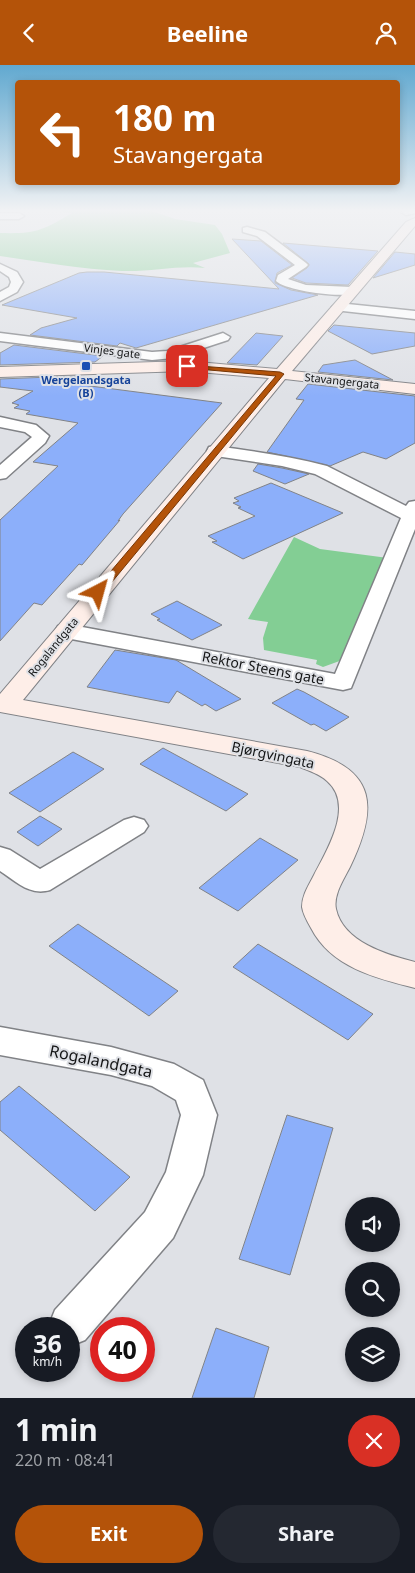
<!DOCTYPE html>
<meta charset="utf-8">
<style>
body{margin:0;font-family:"Noto Sans",sans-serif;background:#242831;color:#f1f3f6;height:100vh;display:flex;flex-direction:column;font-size:19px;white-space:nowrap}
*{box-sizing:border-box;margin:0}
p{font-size:16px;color:#9ea1a6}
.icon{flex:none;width:28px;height:28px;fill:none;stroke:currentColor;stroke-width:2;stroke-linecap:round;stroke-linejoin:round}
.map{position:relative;height:1333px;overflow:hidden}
.sheet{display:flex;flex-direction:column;background:#171b24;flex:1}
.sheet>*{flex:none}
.banner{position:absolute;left:15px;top:15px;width:385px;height:105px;border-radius:5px;box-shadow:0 2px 8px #0003;background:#b45309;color:#fff;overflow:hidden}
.fabs{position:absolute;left:345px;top:1132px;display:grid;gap:10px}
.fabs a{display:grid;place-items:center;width:55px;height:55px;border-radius:50%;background:#171b24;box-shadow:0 2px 8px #0003;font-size:25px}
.speed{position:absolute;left:15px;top:1252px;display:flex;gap:10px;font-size:25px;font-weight:700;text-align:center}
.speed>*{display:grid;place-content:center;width:65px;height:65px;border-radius:50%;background:#171b24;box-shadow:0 2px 8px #0003;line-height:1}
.speed small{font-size:12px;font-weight:400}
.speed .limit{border:8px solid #d22;background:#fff;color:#111}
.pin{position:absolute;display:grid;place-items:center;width:42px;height:42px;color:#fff;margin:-21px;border-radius:10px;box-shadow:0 2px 8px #0006}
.me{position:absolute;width:55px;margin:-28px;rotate:39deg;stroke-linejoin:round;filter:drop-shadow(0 0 4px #0008)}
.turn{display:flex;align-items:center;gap:18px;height:105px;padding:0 15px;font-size:22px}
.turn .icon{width:65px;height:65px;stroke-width:2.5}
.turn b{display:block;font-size:35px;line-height:42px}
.round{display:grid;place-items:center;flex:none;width:52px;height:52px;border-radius:26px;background:#242831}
.overview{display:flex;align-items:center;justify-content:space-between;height:85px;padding:0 15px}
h1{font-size:30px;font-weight:700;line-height:38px}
.cta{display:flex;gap:10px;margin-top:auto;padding:10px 15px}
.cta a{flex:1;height:58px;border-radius:30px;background:#b45309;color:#fff;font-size:20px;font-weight:700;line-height:58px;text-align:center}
.cta a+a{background:#242831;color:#f1f3f6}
header{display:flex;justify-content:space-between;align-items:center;height:65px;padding:0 15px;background:#b45309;color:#fff;font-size:22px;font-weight:700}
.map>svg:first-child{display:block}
.green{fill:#83ce94}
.building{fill:#8caffa;stroke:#818387}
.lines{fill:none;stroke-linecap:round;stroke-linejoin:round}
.street-casing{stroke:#808286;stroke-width:3}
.secondary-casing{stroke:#808286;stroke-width:2}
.street{fill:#fff;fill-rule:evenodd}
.secondary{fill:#feeee8;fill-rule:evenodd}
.route{fill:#b45309;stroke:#753606}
.transit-dot{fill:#1a4fb4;stroke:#dfe1e6;stroke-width:2}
.labels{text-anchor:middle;stroke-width:4;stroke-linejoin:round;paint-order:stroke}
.far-street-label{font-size:11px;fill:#141516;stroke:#dfe1e6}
.far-transit-label{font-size:11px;font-weight:bold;fill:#164399;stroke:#dfe1e6}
.street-label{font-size:14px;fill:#141516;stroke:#dfe1e6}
.near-street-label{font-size:16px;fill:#141516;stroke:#dfe1e6}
</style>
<header><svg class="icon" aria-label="back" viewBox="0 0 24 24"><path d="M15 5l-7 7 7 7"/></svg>Beeline<svg class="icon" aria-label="person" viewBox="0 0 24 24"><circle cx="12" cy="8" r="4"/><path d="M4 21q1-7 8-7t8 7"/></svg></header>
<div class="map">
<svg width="415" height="1333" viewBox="0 0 415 1333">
<rect width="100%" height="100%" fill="#dfe1e6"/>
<!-- green -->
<g class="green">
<path d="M39 144H147L175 154 215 160 222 169 230 188 193 198 205 203C178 200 150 207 122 206 81 204 40 197 0 191V168C35 169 42 166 72 148Z"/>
<path d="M294 472 320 484 388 493 345 594 323 602 316 599 317 595 264 585 263 573 268 557 248 554Z"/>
</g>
<!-- building -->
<g class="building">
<path d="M232 174 261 176 292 200 277 208 275 218 291 225 318 230 136 283 120 278 117 281 30 270 41 263 77 253 2 240 79 208 87 207H104L279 224Z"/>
<path d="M283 178 378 186 348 220 306 218 292 213 307 203 309 199Z"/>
<path d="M395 187 415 189V200L373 213Z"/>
<path d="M334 260 415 268V281L372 289 328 266Z"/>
<path d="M256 268 283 271 257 300 227 298Z"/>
<path d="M14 280 103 291 95 297 0 300V288Z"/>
<path d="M355 295 393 315 318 307 323 300Z"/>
<path d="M76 311 67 318 222 338 123 449 118 456 120 455 82 500 79 499 42 540 34 538 0 576V455L58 401 33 397 78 358 26 349 30 346 14 343 19 340 12 338 33 326 0 322V314Z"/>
<path d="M308 319 415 331V378L386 394 363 387 330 401 267 387 304 335 296 334Z"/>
<path d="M258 399 282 403 309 409 285 419 253 406Z"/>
<path d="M271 418 343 448 243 494 212 477 217 476 208 471 255 451 238 443 241 442 233 438 239 436 234 433Z"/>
<path d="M177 536 222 560 192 575 157 555 160 554 151 549Z"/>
<path d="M115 585 176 595 241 634 216 646 205 639 202 641 177 626 169 638 87 622Z"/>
<path d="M297 624 304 627 349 652 326 666 314 659 311 660 272 638Z"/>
<path d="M163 683 248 729 226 746 140 699Z"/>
<path d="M73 687 104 704 40 747 9 728Z"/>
<path d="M40 751 62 764 38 781 17 767Z"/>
<path d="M260 773 298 795 238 846 199 823Z"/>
<path d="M78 859 178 926 149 951 49 881Z"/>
<path d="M258 879 373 949 348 975 233 902Z"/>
<path d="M19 1021 130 1112 95 1146 0 1065V1037Z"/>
<path d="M287 1050 333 1063 290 1210 239 1194Z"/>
<path d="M216 1263 269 1282 254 1333H192Z"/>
</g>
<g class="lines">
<defs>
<g id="street">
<path d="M415 144V148L406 150 401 147 406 144Z"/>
<path d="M0 148H19L24 151 19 154H0Z"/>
<path d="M247 162 265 167 306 198 308 200 306 202 288 214 306 220 352 222 358 226C349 235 286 226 276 216L278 210 295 200 257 171 243 167V163Z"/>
<path d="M0 199 17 207 23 217 17 227 0 236V227L9 222 11 217 9 212 0 206Z"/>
<path d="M338 238 415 246V254L334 245 332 242Z"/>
<path d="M0 268 152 287 167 286 223 268 230 272 228 275 173 293 152 295 0 276Z"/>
<path d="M0 352 36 360 49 371 45 378 6 413 0 414V400L32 372 25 367 0 362Z"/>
<path d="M215 381C253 386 290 391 327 401L406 441 409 437 415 436V464L351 623 343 625 66 573 58 571 55 566 58 561 66 559 335 609 401 453 315 409 282 401 209 390 207 386 209 382Z"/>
<path d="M134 752 144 755 148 761 144 767 50 825C30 831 17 817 0 806V782L10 785 40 804 124 755Z"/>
<path d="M0 962 111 982 174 999 203 1015 217 1050 203 1110 173 1173 85 1275 70 1281 69 1264H50L49 1260 55 1245 145 1147 166 1107 181 1050 176 1035 152 1021 111 1010 0 990Z"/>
</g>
<path id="secondary" d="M415 153V161L292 306 415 319V329L285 314 23 635 307 686C378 704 378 744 350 802 344 814 333 830 336 844 343 877 387 890 415 897V923C375 913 331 902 311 863 307 856 303 849 302 842 302 830 309 820 314 810 327 785 355 740 327 716 320 709 309 706 300 702L0 647V629L269 313 187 306 0 312V302L187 296 277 304 406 157Z"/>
</defs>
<!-- street casing -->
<use href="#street" class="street-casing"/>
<!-- secondary casing -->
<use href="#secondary" class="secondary-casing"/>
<!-- street -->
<use href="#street" class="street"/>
<!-- secondary -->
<use href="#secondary" class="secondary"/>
</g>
<!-- sky -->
<linearGradient id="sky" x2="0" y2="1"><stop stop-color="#61a9d0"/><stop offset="0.44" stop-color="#f1f2f4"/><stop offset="1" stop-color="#f1f2f4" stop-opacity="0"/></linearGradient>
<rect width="415" height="331" fill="url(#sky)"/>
<!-- route -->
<path class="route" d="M185 300 280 307 284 309 102 529H95V525L276 311 187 303 185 302Z"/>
<!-- markers -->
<rect class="transit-dot" x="81" y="296" width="10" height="10" rx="2.5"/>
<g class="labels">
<!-- far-street labels -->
<g class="far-street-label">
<text transform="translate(112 286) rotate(7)" y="4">Vinjes gate</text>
<text transform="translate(342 316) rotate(6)" y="4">Stavangergata</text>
<text transform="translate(53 582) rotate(-51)" y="4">Rogalandgata</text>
</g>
<!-- far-transit labels -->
<g class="far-transit-label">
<text x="86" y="319">Wergelandsgata<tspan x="86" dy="13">(B)</tspan></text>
</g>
<!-- street labels -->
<g class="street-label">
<text transform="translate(263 603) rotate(11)" y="5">Rektor Steens gate</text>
<text transform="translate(273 690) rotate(12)" y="5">Bjørgvingata</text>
</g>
<!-- near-street labels -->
<g class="near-street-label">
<text transform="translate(101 996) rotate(12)" y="6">Rogalandgata</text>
</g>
</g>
</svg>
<div class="fabs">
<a><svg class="icon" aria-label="sound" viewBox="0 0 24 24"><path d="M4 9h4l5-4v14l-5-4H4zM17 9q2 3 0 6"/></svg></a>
<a><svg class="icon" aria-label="search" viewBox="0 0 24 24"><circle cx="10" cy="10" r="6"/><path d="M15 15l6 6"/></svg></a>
<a><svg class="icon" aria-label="layers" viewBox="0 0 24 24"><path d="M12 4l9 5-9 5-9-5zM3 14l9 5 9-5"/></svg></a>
</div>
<div class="speed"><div>36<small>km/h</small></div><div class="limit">40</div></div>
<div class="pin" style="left:187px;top:301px;background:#d93025"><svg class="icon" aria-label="arrive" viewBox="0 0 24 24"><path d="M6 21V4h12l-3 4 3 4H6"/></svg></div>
<svg class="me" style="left:98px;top:527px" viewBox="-20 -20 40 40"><path d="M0-17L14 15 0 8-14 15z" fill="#b45309" stroke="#fff" stroke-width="4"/></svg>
<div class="banner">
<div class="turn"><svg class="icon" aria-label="left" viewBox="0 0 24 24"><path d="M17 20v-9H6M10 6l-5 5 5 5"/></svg><div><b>180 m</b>Stavangergata</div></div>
</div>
</div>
<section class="sheet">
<div class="overview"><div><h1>1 min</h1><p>220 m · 08:41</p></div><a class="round" style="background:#d93025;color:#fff"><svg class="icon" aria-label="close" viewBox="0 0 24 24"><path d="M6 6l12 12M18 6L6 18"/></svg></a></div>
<div class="cta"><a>Exit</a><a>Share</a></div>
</section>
